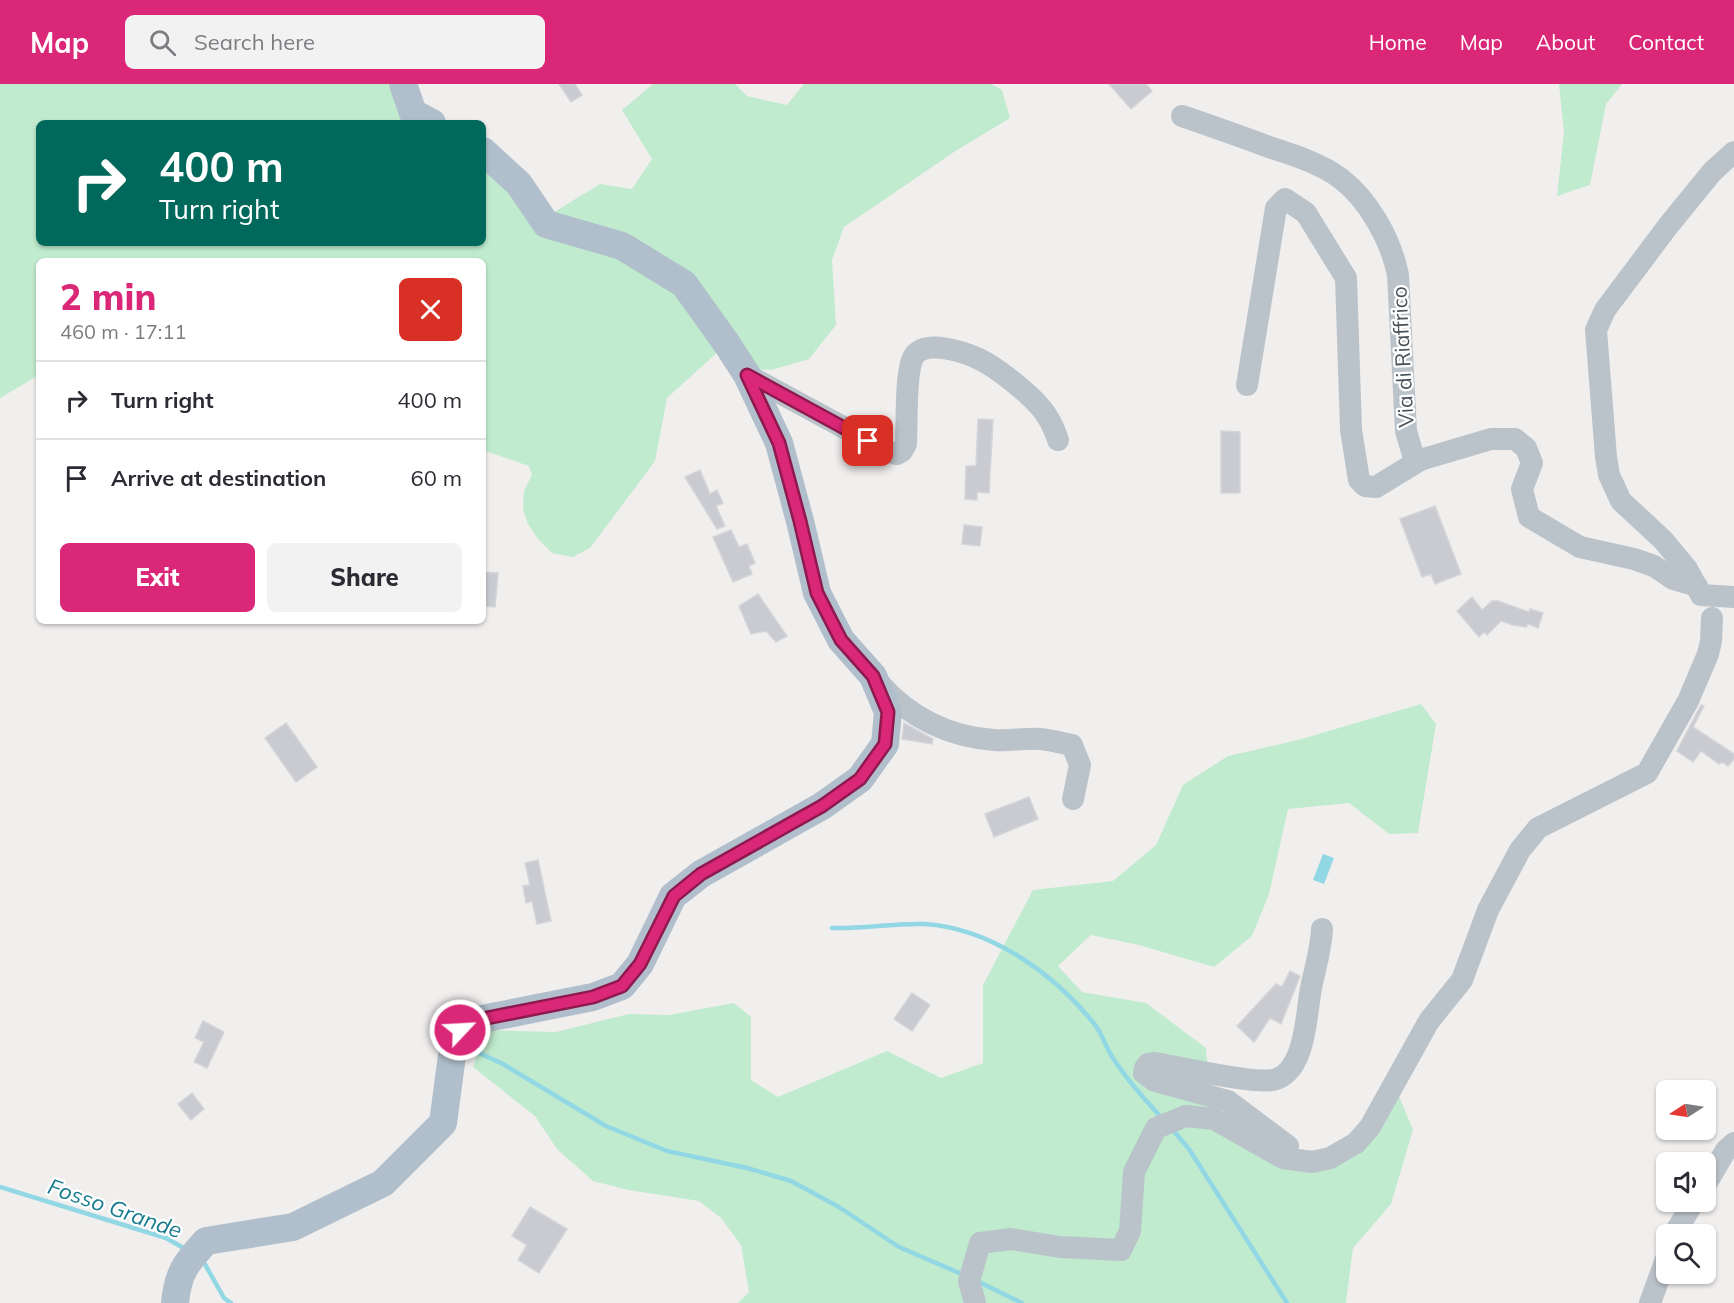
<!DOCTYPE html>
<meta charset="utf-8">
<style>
body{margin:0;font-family:Mulish,sans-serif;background:#f2f2f3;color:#2b2b33;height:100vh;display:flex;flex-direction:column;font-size:22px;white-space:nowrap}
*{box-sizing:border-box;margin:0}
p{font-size:20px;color:#7c7c81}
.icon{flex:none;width:33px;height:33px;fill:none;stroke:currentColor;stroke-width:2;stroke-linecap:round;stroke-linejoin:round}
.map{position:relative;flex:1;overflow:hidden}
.details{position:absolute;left:36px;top:174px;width:450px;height:366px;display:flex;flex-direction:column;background:#fff;border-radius:9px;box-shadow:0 2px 4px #0004}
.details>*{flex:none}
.banner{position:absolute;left:36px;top:36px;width:450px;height:126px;border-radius:9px;box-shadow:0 2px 4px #0004;background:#00695c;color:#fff;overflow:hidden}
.needle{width:39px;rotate:258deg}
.fabs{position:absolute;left:1656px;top:996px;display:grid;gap:12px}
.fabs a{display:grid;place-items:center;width:60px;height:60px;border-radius:9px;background:#fff;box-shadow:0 2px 4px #0004;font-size:30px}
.pin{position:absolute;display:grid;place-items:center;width:51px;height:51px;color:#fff;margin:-26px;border-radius:12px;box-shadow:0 3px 9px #0006}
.me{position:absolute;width:66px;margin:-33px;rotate:65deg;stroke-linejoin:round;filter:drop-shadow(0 0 4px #0008)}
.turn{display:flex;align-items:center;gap:21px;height:126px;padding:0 24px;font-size:27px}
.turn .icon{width:78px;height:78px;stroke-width:2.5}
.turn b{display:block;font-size:42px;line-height:51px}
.round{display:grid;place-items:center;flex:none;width:63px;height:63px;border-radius:9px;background:#f2f2f3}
.headline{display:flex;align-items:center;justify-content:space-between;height:102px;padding:0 24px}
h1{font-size:36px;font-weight:800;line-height:45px;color:#db2777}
.action{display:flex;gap:12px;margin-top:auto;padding:12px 24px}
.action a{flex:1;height:69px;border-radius:9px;background:#db2777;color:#fff;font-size:24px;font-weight:800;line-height:69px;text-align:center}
.action a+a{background:#f2f2f3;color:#2b2b33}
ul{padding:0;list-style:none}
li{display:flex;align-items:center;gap:18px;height:78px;padding:0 24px;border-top:2px solid #e1e1e2}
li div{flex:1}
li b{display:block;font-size:22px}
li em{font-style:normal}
header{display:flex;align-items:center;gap:36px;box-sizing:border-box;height:84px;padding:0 30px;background:#db2777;color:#fff}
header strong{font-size:28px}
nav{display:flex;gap:33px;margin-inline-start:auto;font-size:21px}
.search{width:420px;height:54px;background:#f2f2f3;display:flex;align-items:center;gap:15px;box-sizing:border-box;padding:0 21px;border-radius:9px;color:#7c7c81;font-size:22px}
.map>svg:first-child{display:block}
.green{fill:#c0ebce}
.water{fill:#91d7e4}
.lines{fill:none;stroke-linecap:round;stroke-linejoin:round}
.stream{stroke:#91d7e4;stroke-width:4.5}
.building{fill:#c9cbd0;stroke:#d3d5d9;stroke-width:1.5}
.minor{stroke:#bbc3ca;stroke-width:22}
.major{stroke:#b0bfcb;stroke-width:28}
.route-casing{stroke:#8e194d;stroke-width:15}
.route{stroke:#db2777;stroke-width:10}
.labels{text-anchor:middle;stroke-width:4.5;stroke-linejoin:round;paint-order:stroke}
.street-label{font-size:21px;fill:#48525a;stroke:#fff}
.water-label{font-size:22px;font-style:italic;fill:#187c8e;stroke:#fff}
</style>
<header>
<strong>Map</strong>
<div class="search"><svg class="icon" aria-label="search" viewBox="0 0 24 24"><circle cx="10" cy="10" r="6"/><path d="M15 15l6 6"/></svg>Search here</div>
<nav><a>Home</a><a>Map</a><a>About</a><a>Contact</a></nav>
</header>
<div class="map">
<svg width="1734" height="1219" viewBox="0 0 1734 1219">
<rect width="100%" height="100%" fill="#f1eeee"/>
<!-- green -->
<g class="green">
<path d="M0 0H395L417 39H39V159H483V78L490 83 524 131 632 177 679 211 721 265 667 314 655 377 590 464 573 473 552 469 538 455 528 440 523 425 524 407 532 391 529 382 483 366V177H39V291L0 314Z"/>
<path d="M653 0H735L747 12 787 21 804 0H991L1002 6 1010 34 954 68 844 143 832 176 836 241 809 275 771 286 752 285 682 190 551 130 600 100 632 105 652 75 622 26Z"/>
<path d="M1559 0H1622L1606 20 1590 101 1557 112 1564 48Z"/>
<path d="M1421 620 1436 640 1418 749 1389 750 1349 719 1288 725 1269 810 1252 852 1214 883 1139 861 1091 851 1058 882 1082 908 1146 919 1206 964 1209 998 1302 1086 1349 1075 1398 1010 1413 1046 1391 1120 1353 1164 1346 1219H738L749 1208 741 1161 721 1134 699 1117 629 1106 593 1097 557 1065 535 1032 473 983 486 946 556 948 629 930 669 931 734 919 751 933V996L778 1013 887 967 941 994 983 979V901L1033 806 1113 797 1156 761 1183 701 1228 672 1298 656Z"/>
</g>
<!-- water -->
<path class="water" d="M1323 770 1334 774 1324 800 1313 796Z"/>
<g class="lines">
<!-- stream -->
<g class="stream">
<path d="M832 844C863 845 893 839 924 840 991 844 1055 890 1096 942 1103 952 1106 964 1113 974 1127 996 1144 1015 1162 1034"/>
<path d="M466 963 503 980 606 1042 667 1067 747 1084 791 1097 839 1123 899 1163 964 1191"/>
<path d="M1172 1045 1189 1065 1287 1219"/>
<path d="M0 1103 166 1154 187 1166"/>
<path d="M202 1175 224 1214 231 1219"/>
<path d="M977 1197 1022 1219"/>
</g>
</g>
<!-- building -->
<g class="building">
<path d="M559 0H575L582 11 571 18Z"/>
<path d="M1109 0H1146L1152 7 1131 25Z"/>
<path d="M978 335 993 336 989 409 977 408V416L965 415 966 382H976Z"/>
<path d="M1221 347 1240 348V409H1221Z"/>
<path d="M700 386 710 410 717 406 723 419 716 422 725 442 717 445 685 393Z"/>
<path d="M1435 422 1461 490 1435 500 1431 490 1422 493 1400 435Z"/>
<path d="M964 441 982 443 980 462 962 460Z"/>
<path d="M731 446 739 463 747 460 755 479 749 482 752 490 733 498 713 453Z"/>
<path d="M483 488 498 489 495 523 483 522Z"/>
<path d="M758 510 787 552 776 558 766 547 751 550 739 522Z"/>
<path d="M1472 513 1482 526 1492 517H1498L1529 528 1530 525 1543 529 1538 544 1528 540 1526 543 1513 541 1501 537 1487 551 1484 548 1479 553 1457 527Z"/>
<path d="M1701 621 1704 622 1693 643 1734 670V675L1728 682 1722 678 1719 680 1701 667 1693 678 1677 667Z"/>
<path d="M286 639 317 683 296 698 265 654Z"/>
<path d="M904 639 933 655 932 660 902 655Z"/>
<path d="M1029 713 1038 735 994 753 985 730Z"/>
<path d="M538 776 551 837 537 840 532 817 526 819 523 802 530 801 525 779Z"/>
<path d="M1290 887 1300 892 1281 940 1270 934 1254 958 1237 942 1276 900 1282 903Z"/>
<path d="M912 909 930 921 912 947 894 935Z"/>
<path d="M203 937 224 948 207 984 194 978 204 958 195 954Z"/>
<path d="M192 1009 204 1025 191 1036 178 1020Z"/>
<path d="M530 1123 567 1145 539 1189 518 1176 527 1161 512 1152Z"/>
</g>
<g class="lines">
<!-- minor -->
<g class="minor">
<path d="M1182 32C1211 42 1240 52 1269 63 1293 71 1320 79 1340 94 1369 116 1391 156 1398 191L1406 347 1413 371 1420 376 1491 355H1515L1526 364 1532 379 1522 405 1529 433 1580 463 1634 475 1654 482 1673 495 1697 502"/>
<path d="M1734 68 1712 88 1668 142 1605 226 1596 246 1606 373 1609 391 1621 417 1663 456 1687 485 1701 511 1734 513"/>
<path d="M747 291 889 368 897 370 902 367 906 360C907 342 905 285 914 272 926 255 964 268 979 275 996 283 1029 309 1041 324 1049 333 1054 344 1058 356"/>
<path d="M1247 301 1276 124 1285 115 1306 129 1346 194 1351 346 1359 396 1365 402 1376 403 1420 376"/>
<path d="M880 600C909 633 949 653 994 656 1009 657 1025 654 1040 655 1051 656 1062 659 1072 661L1080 681 1073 715"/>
<path d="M1288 1062 1228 1017 1155 997 1144 989 1145 984 1148 980 1155 979C1181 983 1252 1000 1273 996 1306 989 1306 930 1311 904 1315 884 1321 866 1322 845"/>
<path d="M1706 1100 1726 1066 1734 1059"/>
<path d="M1674 1150 1694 1118"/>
<path d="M975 1219 969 1197 980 1159 1011 1155 1060 1163 1121 1166 1130 1147 1134 1088 1156 1044 1186 1032 1214 1035 1283 1074 1312 1078 1330 1074 1356 1059 1370 1043 1429 937 1462 896 1488 826 1520 766 1538 744 1647 689 1688 617 1708 570 1711 557 1712 534"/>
<path d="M1650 1219 1666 1175"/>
</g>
<!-- major -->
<g class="major">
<path d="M403 0 413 29 432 39"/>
<path d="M175 1219C178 1188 186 1179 206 1157L293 1143 383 1099 443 1039 453 964 460 946 477 936 593 913 622 902 640 880 673 812 701 790 822 722 860 695 885 660 888 628 873 592 841 556 817 509 800 437 779 359 747 291 727 260 684 200 622 162 546 140 519 100 483 67"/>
</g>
</g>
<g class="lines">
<defs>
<path id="route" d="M460 946 477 936 593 913 622 902 640 880 674 812 701 790 822 722 860 695 885 660 888 628 873 592 841 556 817 509 800 437 779 359 747 291 868 357"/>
</defs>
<!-- route casing -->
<use href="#route" class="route-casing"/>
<!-- route -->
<use href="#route" class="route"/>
</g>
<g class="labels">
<!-- street labels -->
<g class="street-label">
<text transform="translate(1403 273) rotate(-93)" y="7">Via di Riaffrico</text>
</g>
<!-- water labels -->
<g class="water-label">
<text transform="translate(115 1124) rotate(19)" y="8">Fosso Grande</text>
</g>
</g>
</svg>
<div class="fabs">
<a><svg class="needle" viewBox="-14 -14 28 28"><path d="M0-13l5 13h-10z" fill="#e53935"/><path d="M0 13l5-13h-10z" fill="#7c7c81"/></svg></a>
<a><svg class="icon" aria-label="sound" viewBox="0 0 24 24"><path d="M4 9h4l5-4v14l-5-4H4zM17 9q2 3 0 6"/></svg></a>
<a><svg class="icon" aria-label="search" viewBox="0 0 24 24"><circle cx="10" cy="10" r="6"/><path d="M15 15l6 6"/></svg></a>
</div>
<div class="pin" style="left:868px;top:357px;background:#d93025"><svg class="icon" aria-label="arrive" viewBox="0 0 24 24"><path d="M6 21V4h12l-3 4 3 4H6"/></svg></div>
<svg class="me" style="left:460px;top:946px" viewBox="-20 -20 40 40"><circle r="17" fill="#db2777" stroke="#fff" stroke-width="3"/><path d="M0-11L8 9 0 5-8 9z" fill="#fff"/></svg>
<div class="banner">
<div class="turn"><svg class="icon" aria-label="right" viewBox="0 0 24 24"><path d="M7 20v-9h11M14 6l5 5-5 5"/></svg><div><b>400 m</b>Turn right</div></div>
</div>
<section class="details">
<div class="headline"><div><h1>2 min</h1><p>460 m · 17:11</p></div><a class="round" style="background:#d93025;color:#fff"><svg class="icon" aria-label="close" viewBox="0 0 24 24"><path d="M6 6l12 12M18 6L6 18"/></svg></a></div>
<ul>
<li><svg class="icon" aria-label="right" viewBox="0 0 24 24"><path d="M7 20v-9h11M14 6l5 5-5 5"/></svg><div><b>Turn right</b></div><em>400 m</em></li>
<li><svg class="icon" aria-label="arrive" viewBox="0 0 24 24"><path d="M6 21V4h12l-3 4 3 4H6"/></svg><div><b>Arrive at destination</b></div><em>60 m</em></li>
</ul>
<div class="action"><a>Exit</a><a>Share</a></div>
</section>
</div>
